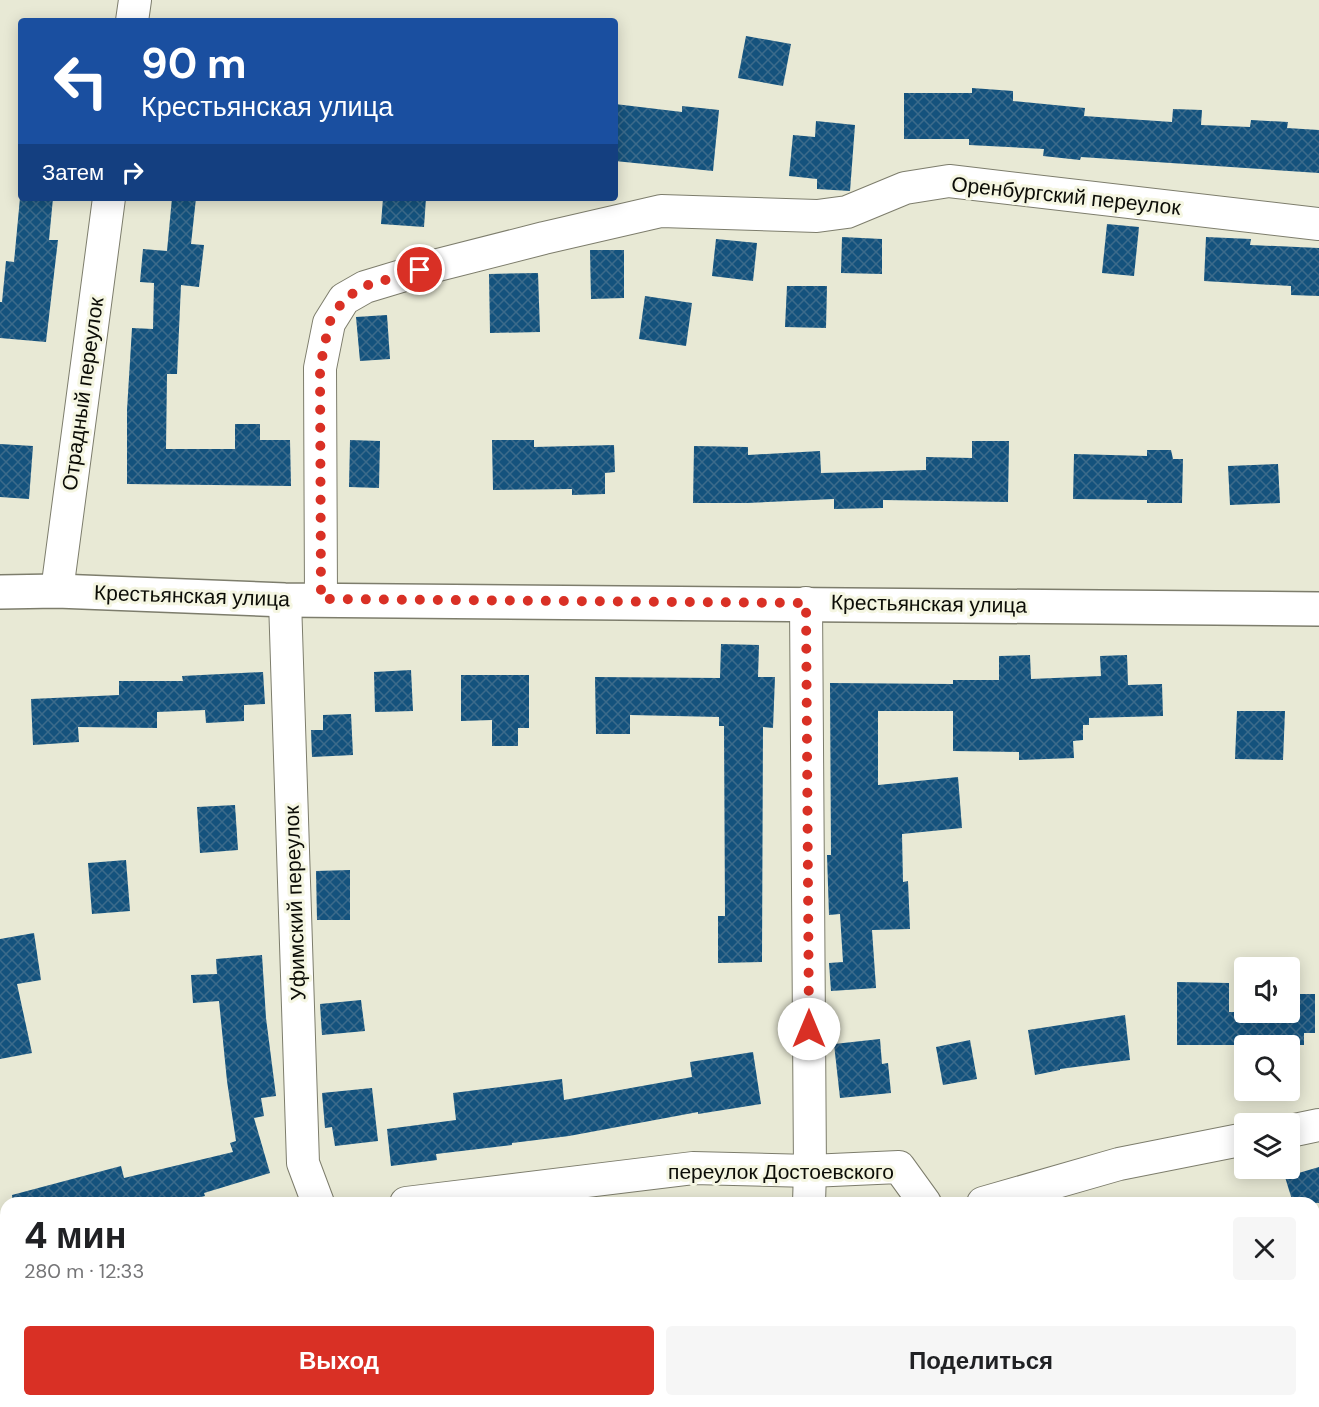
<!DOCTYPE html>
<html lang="ru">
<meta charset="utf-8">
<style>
body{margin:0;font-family:"DM Sans",sans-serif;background:#f6f6f6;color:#202124;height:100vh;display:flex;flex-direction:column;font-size:22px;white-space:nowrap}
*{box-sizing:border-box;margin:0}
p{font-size:20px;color:#757577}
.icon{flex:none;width:33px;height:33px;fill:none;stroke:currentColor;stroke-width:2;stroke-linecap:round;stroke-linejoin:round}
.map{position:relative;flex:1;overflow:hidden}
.panel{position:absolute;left:0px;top:1197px;width:1320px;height:210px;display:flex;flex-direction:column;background:#fff;border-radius:18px 18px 0 0;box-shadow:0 3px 15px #0003}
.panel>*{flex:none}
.banner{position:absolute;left:18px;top:18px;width:600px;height:183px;border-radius:6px;box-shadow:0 3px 15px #0003;background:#1a4fa0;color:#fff;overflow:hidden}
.controls{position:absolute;left:1234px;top:957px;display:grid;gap:12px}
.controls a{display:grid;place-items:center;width:66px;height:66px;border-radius:6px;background:#fff;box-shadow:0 3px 15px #0003;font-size:30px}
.pin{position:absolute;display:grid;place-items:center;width:51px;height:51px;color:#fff;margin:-26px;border:3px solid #fff;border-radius:50%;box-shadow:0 2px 6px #0007}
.me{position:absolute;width:66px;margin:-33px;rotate:0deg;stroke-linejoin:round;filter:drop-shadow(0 0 4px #0008)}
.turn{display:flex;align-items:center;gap:21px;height:126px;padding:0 24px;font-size:27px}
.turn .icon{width:78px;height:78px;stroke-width:2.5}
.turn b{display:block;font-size:42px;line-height:51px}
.then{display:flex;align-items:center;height:57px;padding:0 24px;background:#0003;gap:12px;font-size:22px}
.round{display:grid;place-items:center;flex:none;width:63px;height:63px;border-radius:6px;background:#f6f6f6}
.headline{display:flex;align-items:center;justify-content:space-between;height:102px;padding:0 24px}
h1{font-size:36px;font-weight:800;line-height:45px}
.action{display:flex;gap:12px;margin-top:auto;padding:12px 24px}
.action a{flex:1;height:69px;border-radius:6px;background:#d93025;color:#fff;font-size:24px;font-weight:800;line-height:69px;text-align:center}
.action a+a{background:#f6f6f6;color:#202124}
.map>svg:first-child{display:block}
.building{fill:url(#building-cross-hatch)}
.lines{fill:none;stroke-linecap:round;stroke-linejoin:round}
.minor-casing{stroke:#7d7d6c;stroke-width:34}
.tertiary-casing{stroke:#7d7d6c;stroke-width:36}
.minor{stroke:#fff;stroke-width:32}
.tertiary{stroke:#fff;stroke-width:33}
.route{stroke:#d93025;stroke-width:10;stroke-dasharray:0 18}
.labels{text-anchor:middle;stroke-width:6;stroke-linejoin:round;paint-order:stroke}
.street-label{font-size:21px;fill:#0c0d07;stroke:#f5f6e2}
</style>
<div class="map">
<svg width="1319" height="1407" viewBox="0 0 1319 1407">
<defs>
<pattern id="building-cross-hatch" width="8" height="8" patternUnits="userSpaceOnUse" patternTransform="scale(1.5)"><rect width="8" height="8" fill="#14527d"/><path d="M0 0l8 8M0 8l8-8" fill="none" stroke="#3c6b8b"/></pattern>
</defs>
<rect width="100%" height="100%" fill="#e8e9d5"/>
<!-- building -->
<g class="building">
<path d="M746 36 791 44 783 86 738 78Z"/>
<path d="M972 88 1013 91V101L1085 108 1084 116 1172 122 1173 109 1202 110 1201 125 1250 127 1251 120 1288 122 1287 128 1319 130V173L1081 157 1080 160 1043 156 1044 149 969 145V139H904V93H972Z"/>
<path d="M615 104 682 112V106L719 110 713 171 615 161Z"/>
<path d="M816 121 855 125 850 191 817 189V179L789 176 793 135 815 137Z"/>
<path d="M20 198H53L49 240H58L46 342 0 338V302H2L6 261 14 262Z"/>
<path d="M172 198H196L191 244 204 245 199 287 181 285 177 374H167L166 449H235V424H260V440H290L291 486 127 484V410L132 328 153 329 154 283 140 282 143 249 167 251Z"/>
<path d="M383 198H426L424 227 381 224Z"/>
<path d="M1107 224 1139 227 1134 276 1102 273Z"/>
<path d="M842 237 882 239V274L841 273Z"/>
<path d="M1206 237 1251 239 1250 245 1319 248V296L1291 295V286L1204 281Z"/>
<path d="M716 239 757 243 753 281 712 276Z"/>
<path d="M590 250H624V298L591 299Z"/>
<path d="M538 273 540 332 490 333 489 274Z"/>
<path d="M787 286H827L826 328 785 327Z"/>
<path d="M645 296 692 303 686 346 639 339Z"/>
<path d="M387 315 390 359 360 361 356 317Z"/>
<path d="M350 440 380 441 379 488 349 487Z"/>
<path d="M492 440H534V447L614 445 615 472 605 473V494L572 495V489L493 490Z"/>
<path d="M972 441H1009L1008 502 883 500V508L834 509V499L747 503H693L694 446 748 447V455L820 451 821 473 926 470V457L972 458Z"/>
<path d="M0 444 33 446 29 499 0 497Z"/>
<path d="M1147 450H1171L1173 459H1183L1182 503H1147V500L1073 499 1074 454 1147 456Z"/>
<path d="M1278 464 1280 503 1230 505 1228 466Z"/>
<path d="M721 644 759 645 758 677H775L773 728 763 727 762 962 718 963V916H725L724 726H719V717L630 715V734H596L595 677 720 678Z"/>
<path d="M1030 655 1031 679 1101 676 1100 656 1127 655 1128 685 1162 684 1163 716 1089 718V725H1083V740L1073 741 1074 758 1019 760V752L953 751V711H878V785L958 777 962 828 902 834 903 882 908 881 910 929 872 930 876 988 831 991 829 963 843 962 840 914 829 915 827 855H831L830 683 953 684V680H999V656Z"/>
<path d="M411 670 413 711 375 712 374 672Z"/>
<path d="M263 672 265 704 244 705V721L206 723 205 710 157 712V728L78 727 79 742 33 745 31 699 119 695V681H183L182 676Z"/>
<path d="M461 675H529V728H518V746H492V720L461 721Z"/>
<path d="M1237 711H1285L1283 760 1235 759Z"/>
<path d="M351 714 353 755 312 757 311 730H323V715Z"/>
<path d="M235 805 238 850 200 853 197 807Z"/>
<path d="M126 860 130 911 92 914 88 863Z"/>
<path d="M350 870V920H317L316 871Z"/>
<path d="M34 933 41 980 17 984 32 1053 0 1059V939Z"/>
<path d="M262 955 266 1018 276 1096 261 1098 264 1116 254 1118 270 1173 204 1193 205 1196 177 1203H13L12 1195 121 1166 124 1178 233 1152 230 1143 236 1141 227 1081 219 1001 193 1003 191 975 217 974 216 959Z"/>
<path d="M1177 982 1229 983V1012H1290V994H1315V1033H1304V1045H1177Z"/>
<path d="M361 1000 365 1031 322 1035 320 1004Z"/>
<path d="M1125 1015 1130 1060 1060 1069V1070L1035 1075 1028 1030Z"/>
<path d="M880 1039 882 1064 888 1063 891 1093 840 1098 834 1044Z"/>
<path d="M970 1040 977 1079 943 1085 936 1047Z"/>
<path d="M753 1052 761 1104 698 1114V1112L569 1136 512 1143V1145L436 1154 437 1160 391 1166 387 1129 456 1120 453 1093 562 1079 564 1100 692 1077 690 1062Z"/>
<path d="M372 1088 378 1141 335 1146 332 1127 325 1128 322 1093Z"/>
<path d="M1319 1167V1203H1293L1285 1177Z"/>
</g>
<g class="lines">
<defs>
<g id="minor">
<path d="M132 21 135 0"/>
<path d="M57 591 109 198"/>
<path d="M321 599 320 368 329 323 344 299 365 287 438 265 544 238 661 211 817 216 847 212 905 188 949 181 1319 224"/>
<path d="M285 600 303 1163 318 1203"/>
<path d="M806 603 810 1171 809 1203"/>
<path d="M1290 1131 1319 1125"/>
<path d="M406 1203 693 1168 810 1171 899 1167 925 1203"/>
<path d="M983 1203 1119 1164 1245 1139"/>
<path d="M0 1265 6 1264"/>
<path d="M844 1401 845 1407"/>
<path d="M279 1407 299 1401"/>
</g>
<path id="tertiary" d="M0 592 57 591 285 600 1319 609"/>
</defs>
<!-- minor casing -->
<use href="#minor" class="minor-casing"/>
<!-- tertiary casing -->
<use href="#tertiary" class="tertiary-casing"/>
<!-- minor -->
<use href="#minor" class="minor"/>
<!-- tertiary -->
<use href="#tertiary" class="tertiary"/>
</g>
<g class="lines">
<!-- route -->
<path class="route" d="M420 270 365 286 344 299 329 323 320 368 321 599 806 603 809 1029"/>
</g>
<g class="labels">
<!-- street labels -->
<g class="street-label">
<text transform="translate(1066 196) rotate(6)" y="7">Оренбургский переулок</text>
<text transform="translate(83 394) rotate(-82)" y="7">Отрадный переулок</text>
<text transform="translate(192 596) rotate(2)" y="7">Крестьянская улица</text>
<text transform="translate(929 604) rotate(1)" y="7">Крестьянская улица</text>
<text transform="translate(295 903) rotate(-92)" y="7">Уфимский переулок</text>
<text x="781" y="1179">переулок Достоевского</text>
</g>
</g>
</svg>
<div class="controls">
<a><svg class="icon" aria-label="sound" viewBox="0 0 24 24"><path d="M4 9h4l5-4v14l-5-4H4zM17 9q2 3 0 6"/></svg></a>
<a><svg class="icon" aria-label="search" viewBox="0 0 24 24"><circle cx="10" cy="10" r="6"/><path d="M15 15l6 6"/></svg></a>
<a><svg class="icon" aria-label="layers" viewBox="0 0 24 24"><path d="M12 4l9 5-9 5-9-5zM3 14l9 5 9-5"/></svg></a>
</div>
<div class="pin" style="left:420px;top:270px;background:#d93025"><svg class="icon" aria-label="arrive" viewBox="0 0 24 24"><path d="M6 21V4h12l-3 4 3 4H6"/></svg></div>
<svg class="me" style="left:809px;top:1029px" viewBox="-20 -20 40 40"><circle r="19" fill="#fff"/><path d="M0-13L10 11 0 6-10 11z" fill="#d93025"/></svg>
<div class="banner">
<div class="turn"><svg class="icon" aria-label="left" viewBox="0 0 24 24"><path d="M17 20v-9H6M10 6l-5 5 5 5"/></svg><div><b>90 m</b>Крестьянская улица</div></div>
<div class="then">Затем<svg class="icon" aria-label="right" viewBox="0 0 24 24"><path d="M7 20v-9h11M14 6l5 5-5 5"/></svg></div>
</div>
<section class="panel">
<div class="headline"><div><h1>4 мин</h1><p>280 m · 12:33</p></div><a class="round"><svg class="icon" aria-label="close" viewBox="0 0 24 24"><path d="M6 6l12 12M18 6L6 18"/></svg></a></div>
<div class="action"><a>Выход</a><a>Поделиться</a></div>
</section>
</div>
